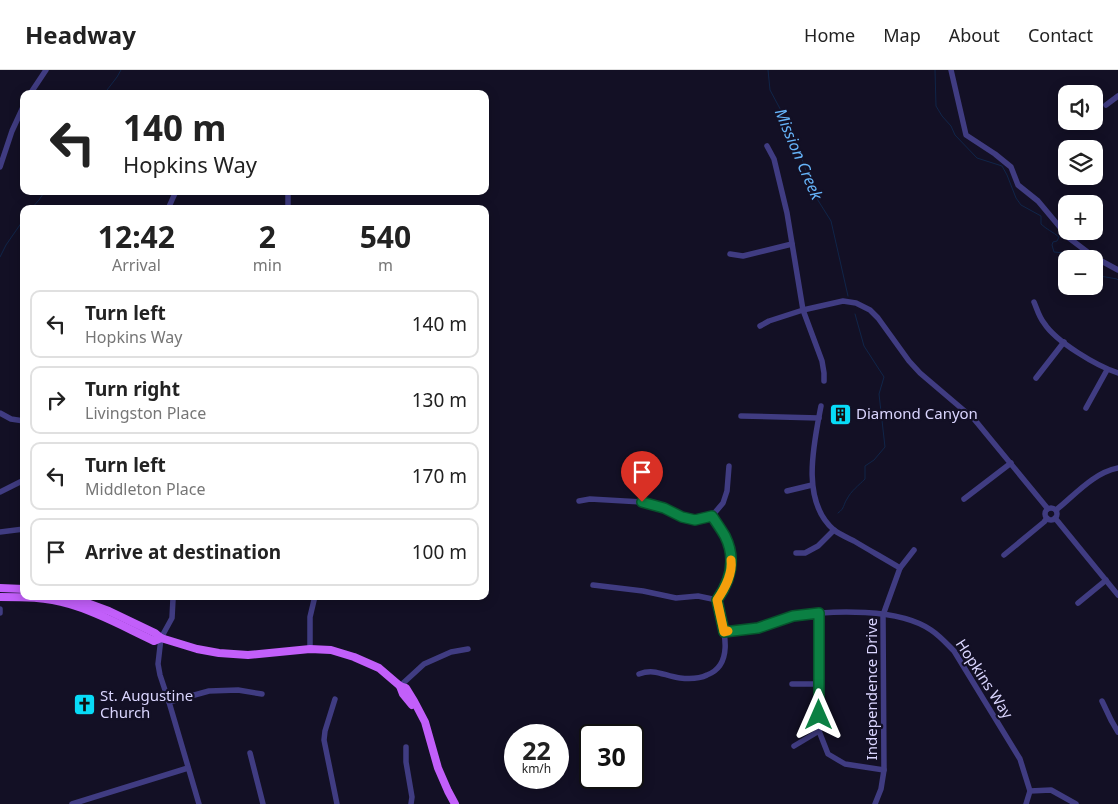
<!DOCTYPE html>
<meta charset="utf-8">
<style>
body{margin:0;font-family:"Noto Sans",sans-serif;background:#f2f2f2;color:#222;height:100vh;display:flex;flex-direction:column;font-size:19px;white-space:nowrap}
*{box-sizing:border-box;margin:0}
p{font-size:16px;color:#767676}
.icon{flex:none;width:28px;height:28px;fill:none;stroke:currentColor;stroke-width:2;stroke-linecap:round;stroke-linejoin:round}
.map{position:relative;flex:1;overflow:hidden}
.sheet{position:absolute;left:20px;top:135px;width:469px;height:395px;display:flex;flex-direction:column;background:#fff;border-radius:10px;box-shadow:0 2px 12px #0003}
.sheet>*{flex:none}
.top-card{position:absolute;left:20px;top:20px;width:469px;height:105px;border-radius:10px;box-shadow:0 2px 12px #0003;background:#fff;color:#222;overflow:hidden}
.buttons{position:absolute;left:1058px;top:15px;display:grid;gap:10px}
.buttons a{display:grid;place-items:center;width:45px;height:45px;border-radius:10px;background:#fff;box-shadow:0 2px 12px #0003;font-size:25px}
.speed{position:absolute;left:504px;top:654px;display:flex;gap:10px;font-size:25px;font-weight:700;text-align:center}
.speed>*{display:grid;place-content:center;width:65px;height:65px;border-radius:50%;background:#fff;box-shadow:0 2px 12px #0003;line-height:1}
.speed small{font-size:12px;font-weight:400}
.speed .limit{border:2px solid #111;border-radius:8px;background:#fff;color:#111}
.pin{position:absolute;display:grid;place-items:center;width:42px;height:42px;color:#fff;margin:-51px -21px;border-radius:50% 50% 50% 0;rotate:-45deg;box-shadow:0 0 5px #0007}
.pin .icon{rotate:45deg}
.me{position:absolute;width:55px;margin:-28px;rotate:0deg;stroke-linejoin:round;filter:drop-shadow(0 0 4px #0008)}
.turn{display:flex;align-items:center;gap:18px;height:105px;padding:0 20px;font-size:22px}
.turn .icon{width:65px;height:65px;stroke-width:2.5}
.turn b{display:block;font-size:35px;line-height:42px}
.eta{display:flex;justify-content:space-evenly;align-items:center;height:85px;text-align:center}
.eta b{font-size:30px;font-weight:700;line-height:35px}
ul{padding:0;list-style:none}
li{display:flex;align-items:center;gap:15px;height:68px;margin:0 10px 8px;padding:0 10px;border:2px solid #e0e0e0;border-radius:10px}
li div{flex:1}
li b{display:block;font-size:19px}
li em{font-style:normal}
header{display:flex;align-items:center;gap:30px;box-sizing:border-box;height:70px;padding:0 25px;background:#fff;border-bottom:1px solid #e0e0e0}
header strong{font-size:24px}
nav{display:flex;gap:28px;margin-inline-start:auto;font-size:18px}
.map>svg:first-child{display:block}
.lines{fill:none;stroke-linecap:round;stroke-linejoin:round}
.stream{stroke:#102549;stroke-width:1}
.minor{stroke:#403c82;stroke-width:5.5}
.major{stroke:#c25ffa;stroke-width:8}
.route-casing{stroke:#07532c;stroke-width:12}
.route{stroke:#0b8043;stroke-width:9}
.slow{stroke:#f59e0b;stroke-width:9}
.labels{text-anchor:middle;stroke-width:4.5;stroke-linejoin:round;paint-order:stroke}
.poi-label{font-size:15px;fill:#dad5fe;stroke:#131025;text-anchor:start}
.street-label{font-size:15px;fill:#dad5fe;stroke:#131025}
.water-label{font-size:16px;font-style:italic;fill:#66b4fa;stroke:#131025}
</style>
<header>
<strong>Headway</strong>
<nav><a>Home</a><a>Map</a><a>About</a><a>Contact</a></nav>
</header>
<div class="map">
<svg width="1118" height="734" viewBox="0 0 1118 734">
<rect width="100%" height="100%" fill="#131025"/>
<g class="lines">
<!-- stream -->
<g class="stream">
<path d="M768 0 770 20 793 63 814 124 831 151 848 226"/>
<path d="M935 0 936 36 942 46 951 56 955 65 977 88 1002 96 1007 105 1016 128 1021 135 1041 146V154C1046 159 1053 162 1059 167L1057 171 1053 172 1052 175 1054 182 1064 183 1068 189"/>
<path d="M104 24 117 7 121 0"/>
<path d="M31 139 39 130 45 121"/>
<path d="M0 187 6 175 24 149"/>
<path d="M1073 189H1076"/>
<path d="M1094 203 1100 206 1117 209 1118 210"/>
<path d="M838 443C845 438 843 435 847 429 851 421 859 415 865 409V396L874 390 885 377 879 324 884 307 864 276 855 244"/>
</g>
<!-- minor -->
<g class="minor">
<path d="M951 0 966 65 995 84 1011 97 1018 115 1038 131 1069 168 1094 187 1118 200"/>
<path d="M30 24 46 0"/>
<path d="M1106 35 1118 26"/>
<path d="M767 76 774 89 787 143 803 240 822 291 824 303V311"/>
<path d="M0 97 12 61 24 35"/>
<path d="M288 121V139"/>
<path d="M168 139 176 121"/>
<path d="M730 184 743 186 792 174"/>
<path d="M1034 232C1037 239 1039 247 1044 253 1056 272 1097 296 1118 303"/>
<path d="M760 256 769 251 803 240 843 231 856 233 870 240 878 248 909 291 920 303 974 349 1048 439"/>
<path d="M1036 308 1064 272"/>
<path d="M821 336C814 373 800 431 834 460 839 464 848 468 854 471 869 480 885 489 900 498"/>
<path d="M1086 338 1107 300"/>
<path d="M0 343 11 349 24 351"/>
<path d="M741 346 819 348"/>
<path d="M787 421 812 415"/>
<path d="M0 422 24 410"/>
<path d="M964 429 1011 393"/>
<path d="M579 431 590 429 642 432 664 438 682 447 695 450 712 446"/>
<circle cx="1051" cy="444" r="6"/>
<path d="M1056 440C1075 425 1093 403 1118 398"/>
<path d="M1055 448 1118 525"/>
<path d="M0 462 24 459"/>
<path d="M796 483H805L818 476 834 460"/>
<path d="M1004 485 1044 452 1047 448"/>
<path d="M593 515 643 521 676 528 698 526 717 530"/>
<path d="M172 526 173 529 172 548 161 568 158 594 160 605 169 632 199 734"/>
<path d="M1078 533 1106 510"/>
<path d="M0 539V543"/>
<path d="M819 543V661L828 684 845 694 884 700"/>
<path d="M724 562C735 561 748 560 758 558 771 555 783 548 795 546 833 540 899 538 931 560 940 566 947 574 954 581L1020 689 1030 721 1026 734"/>
<path d="M310 579V547L315 526"/>
<path d="M639 604C655 598 664 606 680 608 689 609 699 609 707 605 737 594 722 553 717 530 731 510 736 488 725 466 721 459 716 452 712 446L723 433 727 421 729 396"/>
<path d="M792 614H819"/>
<path d="M400 616 424 594 451 582 468 579"/>
<path d="M335 629 325 661 324 670 337 734"/>
<path d="M1102 631 1111 650 1118 662"/>
<path d="M169 632 209 621 238 620 262 624"/>
<path d="M794 676 819 661"/>
<path d="M406 677V692L412 727 411 734"/>
<path d="M250 683 263 734"/>
<path d="M1030 721 1051 720 1076 734"/>
<path d="M72 734 188 698"/>
<path d="M875 734 881 719 884 700 883 545 900 498 914 480"/>
</g>
<!-- major -->
<g class="major">
<path d="M0 518 24 519"/>
<path d="M68 526 109 541 155 563 161 568 197 579 219 583 248 585 310 579 331 580 354 587 379 598 400 616 406 618 414 631 425 652 438 698 448 721 455 734"/>
<path d="M0 527C23 527 46 527 69 534 98 542 126 558 154 571L161 568"/>
<path d="M400 616 403 624 412 635"/>
</g>
</g>
<g class="lines">
<defs>
<path id="route" d="M642 432 664 438 682 447 695 450 712 446C716 452 721 459 725 466 736 488 731 510 717 530L724 562 758 558 793 546 819 543V645"/>
</defs>
<!-- route casing -->
<use href="#route" class="route-casing"/>
<!-- route -->
<use href="#route" class="route"/>
<!-- slow -->
<path class="slow" d="M728 561 724 562 717 530C725 518 733 504 731 490"/>
</g>
<!-- icons -->
<defs>
<symbol id="building-square" viewBox="-11 -11 22 22"><rect x="-9" y="-9" width="18" height="18" rx="4" fill="#08dbf7" stroke="#131025"/><path d="M-4-6H4V6H1V3H-1V6H-4ZM-2.5-4.3h1.7v1.8h-1.7ZM.8-4.3h1.7v1.8H.8ZM-2.5-1h1.7V.8h-1.7ZM.8-1h1.7V.8H.8Z" fill="#111"/></symbol>
<symbol id="church-square" viewBox="-11 -11 22 22"><rect x="-9" y="-9" width="18" height="18" rx="4" fill="#08dbf7" stroke="#131025"/><path d="M-1.2-6h2.4v3.5h3.3v2.4h-3.3V6h-2.4V-.1h-3.3v-2.4h3.3Z" fill="#111"/></symbol>
</defs>
<g fill-rule="evenodd">
<use href="#building-square" x="828" y="332" width="25" height="25"/>
<use href="#church-square" x="72" y="622" width="25" height="25"/>
</g>
<g class="labels">
<!-- poi labels -->
<g class="poi-label">
<text x="856" y="349">Diamond Canyon</text>
<text x="100" y="631">St. Augustine<tspan x="100" dy="17">Church</tspan></text>
</g>
<!-- street labels -->
<g class="street-label">
<text transform="translate(984 609) rotate(57)" y="5">Hopkins Way</text>
<text transform="translate(872 619) rotate(-90)" y="5">Independence Drive</text>
</g>
<!-- water labels -->
<g class="water-label">
<text transform="translate(799 84) rotate(67)" y="6">Mission Creek</text>
</g>
</g>
</svg>
<div class="buttons">
<a><svg class="icon" aria-label="sound" viewBox="0 0 24 24"><path d="M4 9h4l5-4v14l-5-4H4zM17 9q2 3 0 6"/></svg></a>
<a><svg class="icon" aria-label="layers" viewBox="0 0 24 24"><path d="M12 4l9 5-9 5-9-5zM3 14l9 5 9-5"/></svg></a>
<a>+</a>
<a>−</a>
</div>
<div class="speed"><div>22<small>km/h</small></div><div class="limit">30</div></div>
<div class="pin" style="left:642px;top:432px;background:#d93025"><svg class="icon" aria-label="arrive" viewBox="0 0 24 24"><path d="M6 21V4h12l-3 4 3 4H6"/></svg></div>
<svg class="me" style="left:819px;top:645px" viewBox="-20 -20 40 40"><path d="M0-17L14 15 0 8-14 15z" fill="#0b8043" stroke="#fff" stroke-width="4"/></svg>
<div class="top-card">
<div class="turn"><svg class="icon" aria-label="left" viewBox="0 0 24 24"><path d="M17 20v-9H6M10 6l-5 5 5 5"/></svg><div><b>140 m</b>Hopkins Way</div></div>
</div>
<section class="sheet">
<div class="eta">
<div><b>12:42</b><p>Arrival</p></div>
<div><b>2</b><p>min</p></div>
<div><b>540</b><p>m</p></div>
</div>
<ul>
<li><svg class="icon" aria-label="left" viewBox="0 0 24 24"><path d="M17 20v-9H6M10 6l-5 5 5 5"/></svg><div><b>Turn left</b><p>Hopkins Way</p></div><em>140 m</em></li>
<li><svg class="icon" aria-label="right" viewBox="0 0 24 24"><path d="M7 20v-9h11M14 6l5 5-5 5"/></svg><div><b>Turn right</b><p>Livingston Place</p></div><em>130 m</em></li>
<li><svg class="icon" aria-label="left" viewBox="0 0 24 24"><path d="M17 20v-9H6M10 6l-5 5 5 5"/></svg><div><b>Turn left</b><p>Middleton Place</p></div><em>170 m</em></li>
<li><svg class="icon" aria-label="arrive" viewBox="0 0 24 24"><path d="M6 21V4h12l-3 4 3 4H6"/></svg><div><b>Arrive at destination</b></div><em>100 m</em></li>
</ul>
</section>
</div>
